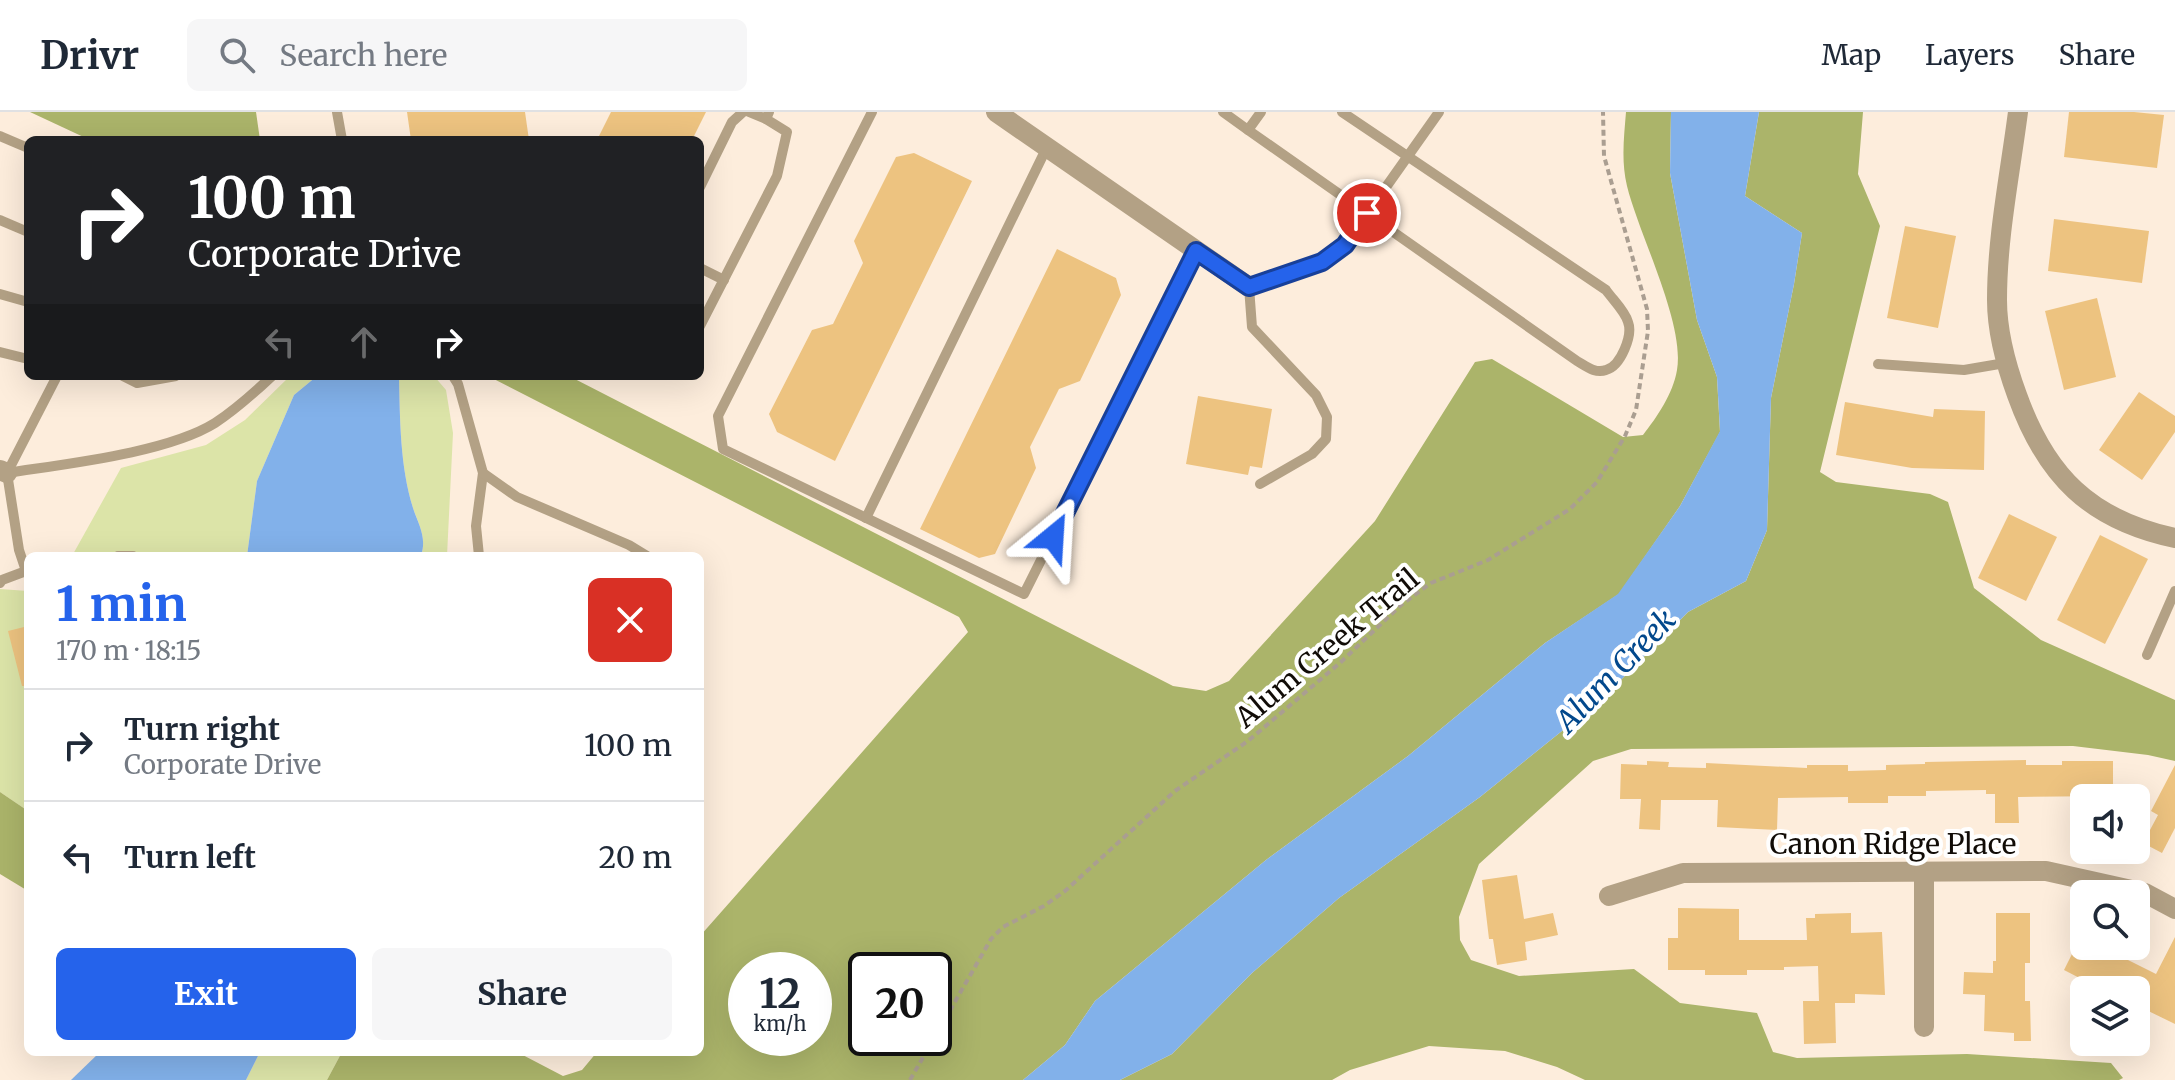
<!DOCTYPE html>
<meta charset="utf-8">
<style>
body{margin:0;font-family:Merriweather,serif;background:#f6f6f7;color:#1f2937;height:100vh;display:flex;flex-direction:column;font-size:30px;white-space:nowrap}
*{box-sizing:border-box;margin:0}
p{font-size:26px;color:#747a83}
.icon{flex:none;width:44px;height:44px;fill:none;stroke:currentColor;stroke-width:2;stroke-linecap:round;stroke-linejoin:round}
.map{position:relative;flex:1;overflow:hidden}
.side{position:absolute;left:24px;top:440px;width:680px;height:504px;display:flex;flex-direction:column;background:#fff;border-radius:12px;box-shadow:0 8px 32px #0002}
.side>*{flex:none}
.hud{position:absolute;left:24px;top:24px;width:680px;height:244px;border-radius:12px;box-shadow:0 8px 32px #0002;background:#202124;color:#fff;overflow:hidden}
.controls{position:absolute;left:2070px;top:672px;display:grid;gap:16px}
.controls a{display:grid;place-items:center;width:80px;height:80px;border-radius:12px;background:#fff;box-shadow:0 8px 32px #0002;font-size:40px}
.speed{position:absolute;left:728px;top:840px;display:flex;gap:16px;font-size:40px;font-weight:700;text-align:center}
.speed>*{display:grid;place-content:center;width:104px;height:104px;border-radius:50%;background:#fff;box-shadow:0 8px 32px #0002;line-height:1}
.speed small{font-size:20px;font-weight:400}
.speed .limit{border:4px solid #111;border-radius:12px;background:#fff;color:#111}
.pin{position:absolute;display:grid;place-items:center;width:68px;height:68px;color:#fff;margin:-34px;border:4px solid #fff;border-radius:50%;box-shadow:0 2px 8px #0007}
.me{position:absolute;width:88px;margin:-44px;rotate:27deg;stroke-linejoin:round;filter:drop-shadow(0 0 6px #0008)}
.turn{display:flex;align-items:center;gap:28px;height:168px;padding:0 32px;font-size:36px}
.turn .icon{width:104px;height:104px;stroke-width:2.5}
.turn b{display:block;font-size:56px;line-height:68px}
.lanes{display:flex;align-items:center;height:76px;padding:0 32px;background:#0003;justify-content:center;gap:40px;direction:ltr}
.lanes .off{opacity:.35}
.round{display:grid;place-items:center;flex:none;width:84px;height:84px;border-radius:12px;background:#f6f6f7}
.headline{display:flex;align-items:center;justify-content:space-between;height:136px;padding:0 32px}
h1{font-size:48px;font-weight:700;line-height:60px;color:#2563eb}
.button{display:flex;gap:16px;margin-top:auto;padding:16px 32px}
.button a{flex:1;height:92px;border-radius:12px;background:#2563eb;color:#fff;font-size:32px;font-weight:700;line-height:92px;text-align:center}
.button a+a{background:#f6f6f7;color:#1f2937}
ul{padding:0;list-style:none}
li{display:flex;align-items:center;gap:24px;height:112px;padding:0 32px;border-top:2px solid #e0e1e3}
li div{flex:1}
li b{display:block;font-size:30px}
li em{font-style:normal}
header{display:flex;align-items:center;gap:48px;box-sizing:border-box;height:112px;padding:0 40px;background:#fff;border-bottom:2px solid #e0e1e3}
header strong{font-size:38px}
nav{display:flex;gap:44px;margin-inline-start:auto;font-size:28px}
.search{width:560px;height:72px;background:#f6f6f7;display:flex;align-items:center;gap:20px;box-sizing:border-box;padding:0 28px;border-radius:12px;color:#747a83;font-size:30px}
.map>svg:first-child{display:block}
.green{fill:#dce4a8}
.forest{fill:#abb46a;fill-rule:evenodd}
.water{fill:#82b1ea}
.building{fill:#edc380}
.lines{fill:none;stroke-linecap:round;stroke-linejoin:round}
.path{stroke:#aa9e91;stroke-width:4;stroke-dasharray:6 4;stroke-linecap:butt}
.service{stroke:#b3a185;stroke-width:10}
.minor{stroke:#b3a185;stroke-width:20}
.route-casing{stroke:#184099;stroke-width:20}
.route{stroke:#2563eb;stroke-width:14}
.labels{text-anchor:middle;stroke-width:8;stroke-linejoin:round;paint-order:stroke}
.street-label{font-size:28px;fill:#110c07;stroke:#fff}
.water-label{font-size:30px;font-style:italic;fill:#02488c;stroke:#fff}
</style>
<header>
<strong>Drivr</strong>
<div class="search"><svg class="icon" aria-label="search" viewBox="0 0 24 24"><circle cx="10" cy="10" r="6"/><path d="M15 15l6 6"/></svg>Search here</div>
<nav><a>Map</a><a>Layers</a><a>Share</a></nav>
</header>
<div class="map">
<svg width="2175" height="968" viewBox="0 0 2175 968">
<rect width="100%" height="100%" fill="#fdeddc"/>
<!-- green -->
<g class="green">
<path d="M290 264H317L294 283 257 369 247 444H72L121 356 206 333 245 308Z"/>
<path d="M399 264H434L446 278 453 321 447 444H421C427 426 419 413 413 396 400 354 400 308 399 264Z"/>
<path d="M0 477 28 479V699L0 680Z"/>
<path d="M260 940H342L327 968H246Z"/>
</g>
<!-- forest -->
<g class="forest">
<path d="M30 0H256L260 28H90Z"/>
<path d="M1626 0H1671L1670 61 1697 208 1717 265 1720 320 1680 394 1619 482 1545 531 1408 644 1266 748 1095 889 1065 933 1023 968H327L342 940H517L563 964 582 958 597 940H700V824L968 520 959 505 488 264H569L1173 574 1206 579 1229 569 1375 409 1475 250 1492 247 1623 325 1643 323C1657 305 1673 282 1677 258 1685 211 1639 123 1627 74 1621 49 1624 25 1626 0ZM746 858H814V926H746ZM866 858H934V926H866Z"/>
<path d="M1759 0H1863L1858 62 1880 114 1820 360 1836 370 1930 382 1948 390 1974 476 2041 528 2175 588V649L2148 643 2073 634 1631 637 1593 649 1479 752 1459 805 1460 828 1471 848 1519 864 1634 857 1680 891 1757 901 1773 940 1797 946 1967 942 2111 951 2123 966 2119 968H1585L1557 955 1505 939 1429 934 1350 958 1332 968H1120L1172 942 1252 861 1339 786 1480 685 1603 586 1688 500 1746 469 1767 418 1771 286 1794 172 1802 121 1745 84Z"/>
<path d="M0 680 28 699V779L0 762Z"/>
</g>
<!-- water -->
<g class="water">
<path d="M1671 0H1759L1745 84 1802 121 1794 172 1771 286 1767 418 1746 469 1688 500 1603 586 1480 685 1339 786 1252 861 1172 942 1120 968H1023L1065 933 1095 889 1266 748 1408 644 1545 531 1618 482 1680 394 1720 319 1717 265 1697 208 1670 61Z"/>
<path d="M317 264H399C400 308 400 354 413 396 419 414 427 425 421 444H247L257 369 294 283Z"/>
<path d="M100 940H260L246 968H71Z"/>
</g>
<!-- building -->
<g class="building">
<path d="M407 0H525L529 28H411Z"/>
<path d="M611 0H706L692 28H597Z"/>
<path d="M2069 0H2134L2164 3 2157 56 2064 45Z"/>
<path d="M914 41 972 69 835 349 777 320 769 302 812 218 833 212 863 151 854 129 896 45Z"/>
<path d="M2054 107 2149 119 2142 171 2048 159Z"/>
<path d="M1905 114 1956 124 1938 216 1887 206Z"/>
<path d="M1057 137 1116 166 1121 183 1080 269 1059 277 1030 335 1036 356 995 442 979 446 920 417Z"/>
<path d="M2097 186 2116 265 2064 278 2045 199Z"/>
<path d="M2139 280 2175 304V320L2142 368 2099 338Z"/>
<path d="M1198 284 1272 297 1262 356 1250 354 1248 363 1186 352Z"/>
<path d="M1845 290 1933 305 1934 297 1985 299 1984 358 1912 356 1836 343Z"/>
<path d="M2009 402 2057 425 2026 489 1978 466Z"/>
<path d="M2100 423 2148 447 2105 532 2057 508Z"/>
<path d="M28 514V574H22L8 519Z"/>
<path d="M2026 648V653H2062V649H2113V684L2018 685 2019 711H1995V682H1986V678L1926 679V684H1888V691H1848V685L1778 686 1777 718 1717 715 1718 688H1661L1660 718 1639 717 1641 687H1620L1621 652 1647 653V649L1669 650 1668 655 1706 656V651L1807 656V653H1848V659L1886 658V653L1925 652V650Z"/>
<path d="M2175 653V716L2162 741 2143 731 2158 703 2151 699Z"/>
<path d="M1517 763 1524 807 1553 801 1558 823 1525 830 1527 848 1497 853 1493 827H1489L1482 768Z"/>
<path d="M1678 796 1739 797V828H1807L1806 806H1815V802L1851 801V821L1882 820 1885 883 1855 882V891H1835L1836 931 1804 932 1803 889H1819L1818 854 1784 855V858H1747V863H1705V858H1668V826H1678Z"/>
<path d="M1996 801H2030V851H2025V889H2030L2031 929H2014V921L1984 919 1985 883 1963 882 1964 860 1993 861V849H1996Z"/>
<path d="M2175 825V912L2136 893V878H2116L2102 871 2099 876 2064 858 2079 828 2084 831V834H2090L2110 844 2112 840 2156 862Z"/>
</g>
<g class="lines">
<!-- path -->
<path class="path" d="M910 968 991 827 1003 815 1044 794 1065 779 1175 679 1248 629 1341 550 1401 493 1431 471 1488 448 1570 397 1597 370 1625 324 1636 298 1648 219 1647 197 1604 44 1603 0"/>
<!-- service -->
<g class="service">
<path d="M337 0 342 28"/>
<path d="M749 0 766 7"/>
<path d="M872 0 718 304 723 337 1024 482 1196 139"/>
<path d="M1223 0 1248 18 1261 0"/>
<path d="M1248 18 1577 249C1586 254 1595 262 1606 258 1621 254 1633 223 1628 210 1625 199 1613 188 1606 178L1342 0"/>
<path d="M0 24 28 36"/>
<path d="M700 75 732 10 743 0"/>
<path d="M0 108 28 120"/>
<path d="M700 156 724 168"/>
<path d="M0 182 28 190"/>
<path d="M700 214 777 64 787 20 766 7 769 0"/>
<path d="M0 240 28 247"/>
<path d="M1878 252 1964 258 2005 251"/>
<path d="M123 264 137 271 176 264"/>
<path d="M453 264 458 272 483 361 476 414 479 444"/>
<path d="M7 361C64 352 167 341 215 311 235 298 255 280 272 264"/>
<path d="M483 361 517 385 629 433 647 444"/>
<path d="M1260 372 1312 342 1326 327 1327 305 1316 283 1252 215 1249 175 1322 150 1345 133 1439 0"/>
<path d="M866 406 1047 35"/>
<path d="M118 444H133"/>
<path d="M28 459H26L19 438 7 361 57 264"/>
<path d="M0 471 2 468 26 459"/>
<path d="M2147 543 2175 479"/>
</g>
<!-- minor -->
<g class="minor">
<path d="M996 0 1249 175"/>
<path d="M2018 0C2010 62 1997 125 1997 188 1997 220 2006 253 2017 283 2046 364 2090 408 2175 426"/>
<path d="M0 358 7 361"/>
<path d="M1609 784 1683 761 2046 759 2145 781 2175 797"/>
<path d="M1924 915V760"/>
</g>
</g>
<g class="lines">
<defs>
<path id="route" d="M1053 425 1196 139 1249 175 1322 150 1345 133 1367 101"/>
</defs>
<!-- route casing -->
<use href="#route" class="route-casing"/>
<!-- route -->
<use href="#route" class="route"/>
</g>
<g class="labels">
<!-- street labels -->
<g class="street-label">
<text transform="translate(1327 536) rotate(-40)" y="10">Alum Creek Trail</text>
<text x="1893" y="742">Canon Ridge Place</text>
</g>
<!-- water labels -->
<g class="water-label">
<text transform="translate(1616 559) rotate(-46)" y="10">Alum Creek</text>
</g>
</g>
</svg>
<div class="controls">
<a><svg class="icon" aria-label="sound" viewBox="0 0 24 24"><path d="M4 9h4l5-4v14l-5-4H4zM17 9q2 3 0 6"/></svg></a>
<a><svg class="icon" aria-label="search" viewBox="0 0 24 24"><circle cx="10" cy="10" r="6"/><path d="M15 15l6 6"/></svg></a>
<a><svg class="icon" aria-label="layers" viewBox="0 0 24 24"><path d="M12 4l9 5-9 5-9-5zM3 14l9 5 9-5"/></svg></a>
</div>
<div class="speed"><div>12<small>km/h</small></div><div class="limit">20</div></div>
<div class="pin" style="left:1367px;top:101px;background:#d93025"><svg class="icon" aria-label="arrive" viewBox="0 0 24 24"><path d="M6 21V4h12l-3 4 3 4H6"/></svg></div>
<svg class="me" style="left:1053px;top:425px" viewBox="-20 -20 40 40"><path d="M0-17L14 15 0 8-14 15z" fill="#2563eb" stroke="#fff" stroke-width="4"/></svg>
<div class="hud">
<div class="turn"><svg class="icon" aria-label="right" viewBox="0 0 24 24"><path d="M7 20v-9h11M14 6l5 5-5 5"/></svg><div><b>100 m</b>Corporate Drive</div></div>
<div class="lanes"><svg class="icon off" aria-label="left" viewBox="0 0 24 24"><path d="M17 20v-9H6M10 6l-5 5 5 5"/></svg><svg class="icon off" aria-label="ahead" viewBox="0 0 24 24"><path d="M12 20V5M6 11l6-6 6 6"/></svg><svg class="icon" aria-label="right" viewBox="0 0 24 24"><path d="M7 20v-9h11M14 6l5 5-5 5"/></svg></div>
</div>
<section class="side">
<div class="headline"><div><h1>1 min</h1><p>170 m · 18:15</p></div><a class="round" style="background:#d93025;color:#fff"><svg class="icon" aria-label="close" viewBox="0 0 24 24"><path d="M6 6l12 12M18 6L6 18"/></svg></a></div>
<ul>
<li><svg class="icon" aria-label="right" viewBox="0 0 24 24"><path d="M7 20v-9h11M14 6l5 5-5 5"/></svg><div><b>Turn right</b><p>Corporate Drive</p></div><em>100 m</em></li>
<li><svg class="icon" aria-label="left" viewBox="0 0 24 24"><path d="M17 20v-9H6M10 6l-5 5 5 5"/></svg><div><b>Turn left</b></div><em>20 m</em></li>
</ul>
<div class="button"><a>Exit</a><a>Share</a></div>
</section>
</div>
